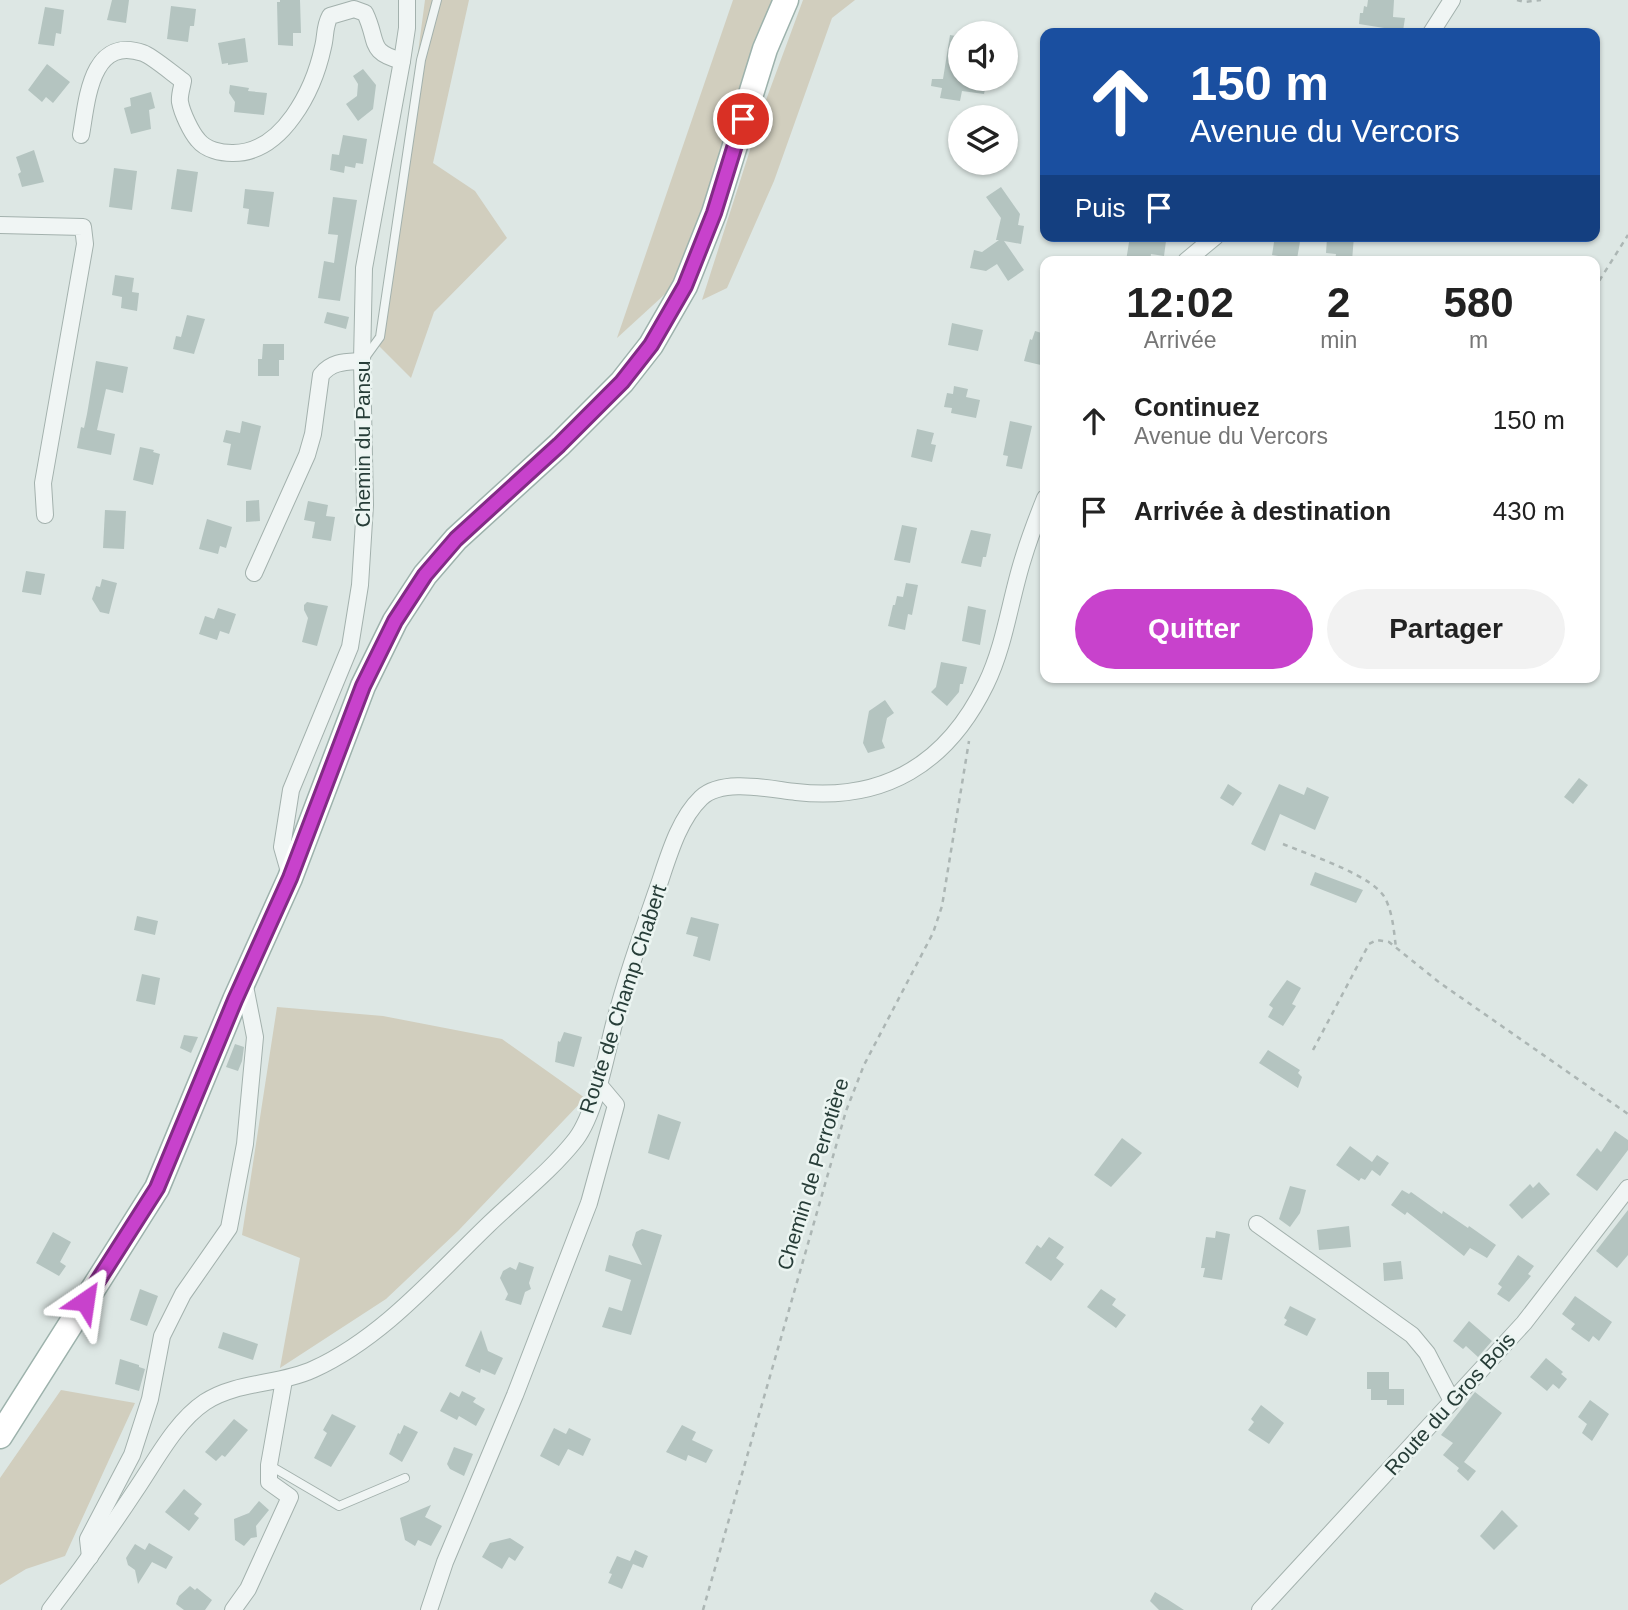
<!DOCTYPE html>
<html lang="fr">
<meta charset="utf-8">
<style>
body{margin:0;font-family:Helvetica,sans-serif;background:#f2f2f2;color:#222;height:100vh;display:flex;flex-direction:column;font-size:26px;white-space:nowrap}
*{box-sizing:border-box;margin:0}
p{font-size:23px;color:#767676}
.icon{flex:none;width:38px;height:38px;fill:none;stroke:currentColor;stroke-width:2;stroke-linecap:round;stroke-linejoin:round}
.map{position:relative;flex:1;overflow:hidden}
.sheet{position:absolute;left:1040px;top:256px;width:560px;height:427px;display:flex;flex-direction:column;background:#fff;border-radius:14px;box-shadow:0 2px 5px #0004}
.sheet>*{flex:none}
.banner{position:absolute;left:1040px;top:28px;width:560px;height:214px;border-radius:14px;box-shadow:0 2px 5px #0004;background:#1a4fa0;color:#fff;overflow:hidden}
.buttons{position:absolute;left:948px;top:21px;display:grid;gap:14px}
.buttons a{display:grid;place-items:center;width:70px;height:70px;border-radius:50%;background:#fff;box-shadow:0 2px 5px #0004;font-size:35px}
.pin{position:absolute;display:grid;place-items:center;width:60px;height:60px;color:#fff;margin:-30px;border:4px solid #fff;border-radius:50%;box-shadow:0 2px 7px #0007}
.me{position:absolute;width:77px;margin:-38px;rotate:32deg;stroke-linejoin:round;filter:drop-shadow(0 0 5px #0008)}
.turn{display:flex;align-items:center;gap:24px;height:147px;padding:0 35px;font-size:32px}
.turn .icon{width:91px;height:91px;stroke-width:2.5}
.turn b{display:block;font-size:49px;line-height:60px}
.then{display:flex;align-items:center;height:66px;padding:0 35px;background:#0003;gap:14px;font-size:26px}
.eta{display:flex;justify-content:space-evenly;align-items:center;height:119px;text-align:center}
.eta b{font-size:42px;font-weight:600;line-height:49px}
.action{display:flex;gap:14px;margin-top:auto;padding:14px 35px}
.action a{flex:1;height:80px;border-radius:42px;background:#c842cc;color:#fff;font-size:28px;font-weight:600;line-height:80px;text-align:center}
.action a+a{background:#f2f2f2;color:#222}
ul{padding:0;list-style:none}
li{display:flex;align-items:center;gap:21px;height:91px;padding:0 35px}
li div{flex:1}
li b{display:block;font-size:26px}
li em{font-style:normal}
.map>svg:first-child{display:block}
.green{fill:#d1cebe}
.building{fill:#b4c4c0}
.lines{fill:none;stroke-linecap:round;stroke-linejoin:round}
.lane-casing{stroke:#a3b1ad;stroke-width:10}
.street-casing{stroke:#a3b1ad;stroke-width:18}
.primary-casing{stroke:#9db2ac;stroke-width:27}
.path{stroke:#acb6b4;stroke-width:2.5;stroke-dasharray:5 5;stroke-linecap:butt}
.lane{stroke:#f0f5f4;stroke-width:8}
.street{stroke:#f0f5f4;stroke-width:16}
.primary{stroke:#fff;stroke-width:24}
.route-casing{stroke:#822b85;stroke-width:18}
.route{stroke:#c842cc;stroke-width:12}
.labels{text-anchor:middle;stroke-width:5;stroke-linejoin:round;paint-order:stroke}
.street-label{font-size:21px;fill:#273d38;stroke:#ecf5f2}
</style>
<div class="map">
<svg width="1628" height="1610" viewBox="0 0 1628 1610">
<rect width="100%" height="100%" fill="#dde7e4"/>
<!-- green -->
<g class="green">
<path d="M425 0H469L433 163 475 191 507 238 434 312 411 378 379 346Z"/>
<path d="M733 0H776L718 170 675 285 617 338Z"/>
<path d="M803 0H855L832 18 774 181 727 288 702 300 766 100Z"/>
<path d="M277 1007 383 1016 502 1039 585 1098 458 1231 386 1299 280 1368 300 1258 242 1235Z"/>
<path d="M61 1390 135 1403 65 1556 26 1569 0 1585V1478Z"/>
</g>
<!-- building -->
<g class="building">
<path d="M112 0H129L126 23 107 20Z"/>
<path d="M280 0H300L301 33H293V46L278 45 277 2H280Z"/>
<path d="M1368 0H1394L1393 17 1405 18 1403 31 1359 24 1360 13H1363L1364 6 1367 7Z"/>
<path d="M171 6 196 9 194 26H190L188 42 167 39Z"/>
<path d="M45 7 64 10 61 34 56 33 54 46 38 44Z"/>
<path d="M950 35 961 37V79H987L984 94 962 91 960 101 940 98 942 88 931 86 932 79H943Z"/>
<path d="M245 38 248 62 228 65V63L222 64 218 43Z"/>
<path d="M47 64 70 82 53 103 46 97 42 102 28 90Z"/>
<path d="M363 69 376 85 373 109 358 121 346 104 357 96 358 84 353 76Z"/>
<path d="M230 85 249 88 248 91 267 93 264 115 234 112 235 102 229 93Z"/>
<path d="M151 92 155 108 149 110 151 129 131 134 124 108 131 106 130 98Z"/>
<path d="M343 135 367 139 363 164 356 163 355 168 345 166 344 173 330 170 332 154 339 155Z"/>
<path d="M34 150 44 182 22 187 18 174 21 172 16 157Z"/>
<path d="M114 168 137 171 132 210 109 207Z"/>
<path d="M177 169 198 172 192 212 171 209Z"/>
<path d="M1001 187 1020 214 1018 225 1024 226 1021 244 1004 241 1024 270 1008 281 997 264 986 271 970 268 974 250 982 252 999 240H996L1001 218 986 197Z"/>
<path d="M245 189 274 192 269 227 247 224 249 209 243 208Z"/>
<path d="M333 197 357 200 340 301 318 298 324 261 334 263 338 235 328 234Z"/>
<path d="M1130 236 1166 241 1164 256 1151 254 1150 261H1126Z"/>
<path d="M1275 236H1301L1297 259 1272 255Z"/>
<path d="M1339 236H1354L1352 261H1335L1336 254 1326 253 1327 238 1339 239Z"/>
<path d="M115 275 134 278 132 292 139 293 137 311 121 308 122 297 112 295Z"/>
<path d="M327 312 349 317 346 329 324 323Z"/>
<path d="M187 315 205 319 194 354 173 349 176 336 181 337Z"/>
<path d="M952 323 983 330 978 351 948 345Z"/>
<path d="M1035 331 1045 334V366L1024 361 1030 339 1032 340Z"/>
<path d="M263 344H284V360H279V376H258V359H262Z"/>
<path d="M96 361 128 367 123 393 106 389 97 430 115 434 111 455 77 448 81 427 84 428 87 414Z"/>
<path d="M954 386 968 389 966 397 980 400 976 418 951 413 952 408 944 407 947 393 953 394Z"/>
<path d="M242 421 261 426 251 470 227 465 231 444 223 442 226 430 240 433Z"/>
<path d="M1010 421 1032 426 1022 469 1006 466 1008 456 1003 455Z"/>
<path d="M917 429 934 433 931 444 936 445 932 462 911 457Z"/>
<path d="M140 447 154 450 153 452 160 454 153 485 133 480Z"/>
<path d="M259 500 260 521 246 522V501Z"/>
<path d="M308 501 328 505 326 516 335 517 331 541 312 538 315 522 304 520Z"/>
<path d="M105 510 126 511 124 549 103 548Z"/>
<path d="M207 519 232 527 226 548 220 546 218 554 199 549Z"/>
<path d="M902 525 917 528 910 563 894 560Z"/>
<path d="M971 530 991 534 986 557H983L981 567 961 563Z"/>
<path d="M26 571 45 574 41 595 22 592Z"/>
<path d="M102 579 117 583 109 614 100 612 92 599 96 586 100 587Z"/>
<path d="M906 583 918 585 912 615 908 614 905 630 888 626 893 605H895L897 596 903 597Z"/>
<path d="M307 602 328 606 317 646 302 642 308 618 304 610V605Z"/>
<path d="M968 606 986 610 980 645 962 641Z"/>
<path d="M218 608 236 614 229 634 220 631 217 640 199 634 205 616 214 619Z"/>
<path d="M941 662 967 667 963 684H960L959 692 947 706 931 692 936 687Z"/>
<path d="M885 700 894 713 887 718 882 741 885 748 868 753 863 743 869 711Z"/>
<path d="M1579 778 1588 785 1573 804 1564 797Z"/>
<path d="M1228 784 1242 793 1233 806 1220 798Z"/>
<path d="M1279 784 1304 795 1307 787 1329 797 1315 830 1280 814 1265 851 1251 844Z"/>
<path d="M1315 872 1363 890 1356 903 1310 885Z"/>
<path d="M137 916 158 921 155 935 134 930Z"/>
<path d="M691 917 719 924 710 961 693 956 698 937 686 934Z"/>
<path d="M142 974 160 978 155 1005 136 1001Z"/>
<path d="M1287 980 1301 988 1292 1004 1296 1006 1283 1026 1268 1017 1273 1008 1269 1005Z"/>
<path d="M564 1032 582 1037 574 1067 555 1062 558 1041 560 1042Z"/>
<path d="M184 1035 198 1037 191 1053 180 1048Z"/>
<path d="M235 1044 244 1047 242 1061 238 1071 226 1067Z"/>
<path d="M1268 1050 1300 1070 1298 1073 1302 1077 1298 1088 1259 1063Z"/>
<path d="M658 1114 681 1122 669 1160 648 1153Z"/>
<path d="M1615 1131 1628 1140V1150L1597 1191 1576 1175 1597 1148 1601 1152Z"/>
<path d="M1122 1138 1142 1153 1111 1187 1094 1175Z"/>
<path d="M1350 1146 1372 1162 1377 1155 1389 1163 1380 1176 1372 1170 1365 1180 1361 1178 1359 1181 1336 1165Z"/>
<path d="M1539 1182 1550 1194 1522 1219 1509 1205 1530 1184 1533 1188Z"/>
<path d="M1290 1186 1306 1190 1300 1213 1290 1227 1279 1219Z"/>
<path d="M1402 1190 1409 1194 1411 1192 1442 1214 1443 1211 1468 1228 1469 1226 1496 1245 1487 1258 1470 1248 1464 1256 1407 1212 1405 1215 1391 1205Z"/>
<path d="M1628 1210V1255L1617 1268 1596 1251Z"/>
<path d="M1349 1226 1351 1247 1319 1250 1317 1230Z"/>
<path d="M642 1229 662 1235 631 1335 602 1327 609 1307 622 1311 631 1280 605 1271 609 1255 642 1265 632 1245 636 1232Z"/>
<path d="M1216 1231 1230 1234 1222 1280 1203 1277 1205 1268H1201L1206 1237 1215 1238Z"/>
<path d="M53 1232 71 1242 60 1262 66 1266 59 1276 36 1263Z"/>
<path d="M1049 1237 1064 1247 1056 1258 1064 1264 1051 1281 1025 1263 1037 1245 1041 1248Z"/>
<path d="M1518 1255 1534 1266 1528 1274 1531 1276 1509 1302 1497 1294 1502 1287 1498 1284Z"/>
<path d="M1401 1261 1403 1279 1384 1281 1383 1263Z"/>
<path d="M519 1262 534 1267 529 1283 531 1289 525 1292 521 1305 505 1300 508 1294 500 1278 503 1271 510 1267 516 1270Z"/>
<path d="M140 1289 158 1296 147 1326 130 1320Z"/>
<path d="M1101 1289 1116 1299 1112 1305 1126 1315 1116 1328 1087 1307Z"/>
<path d="M1575 1296 1612 1322 1599 1341 1593 1336 1589 1342 1571 1329 1575 1324 1562 1314Z"/>
<path d="M1290 1306 1316 1319 1307 1336 1284 1325 1287 1320 1284 1318Z"/>
<path d="M1469 1321 1492 1341 1478 1357 1466 1346 1463 1349 1453 1341Z"/>
<path d="M481 1330 488 1351 503 1358 495 1375 481 1369 480 1373 465 1366Z"/>
<path d="M223 1332 258 1344 253 1360 218 1348Z"/>
<path d="M1546 1358 1563 1372 1561 1374 1567 1379 1559 1389 1553 1384 1547 1391 1530 1377Z"/>
<path d="M120 1359 139 1365V1367L145 1369 139 1391 115 1384Z"/>
<path d="M1367 1372H1389V1389H1404V1405H1387V1400H1371V1389H1367Z"/>
<path d="M462 1391 476 1398 473 1402 485 1409 476 1426 459 1416 457 1420 440 1411 450 1392 459 1397Z"/>
<path d="M1475 1392 1502 1413 1464 1462 1476 1471 1468 1481 1457 1471 1459 1468 1443 1455 1453 1443 1441 1435Z"/>
<path d="M1590 1400 1609 1414 1592 1441 1582 1433 1587 1424 1578 1417Z"/>
<path d="M1261 1405 1284 1423 1269 1444 1248 1430 1254 1422 1251 1419Z"/>
<path d="M332 1414 356 1426 331 1467 314 1458 327 1433 323 1430Z"/>
<path d="M234 1419 248 1430 225 1457 222 1455 216 1461 205 1452Z"/>
<path d="M404 1425 418 1432 402 1462 389 1454 398 1433 400 1434Z"/>
<path d="M682 1425 696 1432 692 1440 713 1450 706 1463 688 1455 686 1461 666 1452Z"/>
<path d="M554 1428 566 1434 569 1428 591 1439 583 1456 568 1449 559 1466 540 1456Z"/>
<path d="M454 1447 473 1454 464 1476 450 1469 447 1464Z"/>
<path d="M184 1489 202 1504 194 1514 199 1518 189 1531 165 1512Z"/>
<path d="M259 1501 269 1510 256 1526 257 1537 251 1538 244 1546 235 1540 234 1519 249 1513Z"/>
<path d="M431 1505 425 1517 442 1526 431 1546 418 1540 415 1546 405 1540 400 1518Z"/>
<path d="M1502 1510 1518 1526 1494 1550 1480 1536Z"/>
<path d="M510 1538 524 1547 515 1561 509 1557 502 1569 482 1557 490 1543Z"/>
<path d="M149 1543 173 1557 166 1569 152 1562 138 1584 135 1570 128 1565 126 1558 135 1544 145 1550Z"/>
<path d="M635 1550 648 1556 643 1568 633 1564 622 1589 608 1583 612 1574 609 1573 617 1556 630 1561Z"/>
<path d="M190 1586 195 1590 197 1588 212 1600 205 1610H184L176 1604 179 1596Z"/>
<path d="M1155 1592 1167 1599 1184 1610H1159L1150 1601Z"/>
</g>
<g class="lines">
<defs>
<g id="lane">
<path d="M364 359 380 337 421 60 437 0"/>
<path d="M269 1465 339 1506 405 1478"/>
</g>
<g id="street">
<path d="M1431 33 1452 0"/>
<path d="M81 135C87 102 90 35 143 53 152 56 173 74 183 81 182 87 179 96 180 102 182 113 191 132 198 140 206 150 221 153 232 153 283 154 314 89 323 47 326 36 324 27 330 16L354 9 365 13C379 42 367 52 402 61"/>
<path d="M0 225 83 227 85 244 43 483 45 515"/>
<path d="M1186 261 1216 236"/>
<path d="M254 573 307 455 313 434 321 375C332 361 346 362 362 361"/>
<path d="M290 875 282 847 291 790 350 647 360 585 365 505 362 361 364 268 402 61 407 28V0"/>
<path d="M1257 1224 1412 1335 1427 1353 1452 1401"/>
<path d="M90 1557 88 1539 132 1455 150 1399 162 1336 183 1294 229 1228 245 1144 255 1037 244 981"/>
<path d="M50 1610C80 1571 108 1532 135 1491 155 1462 175 1422 205 1402 237 1381 280 1385 314 1369 382 1338 435 1276 488 1225 517 1197 551 1171 576 1139 594 1115 605 1062 612 1032 624 984 640 939 656 893 667 862 677 821 701 798 722 778 769 789 796 792 884 802 947 764 986 684 1005 645 1010 600 1023 559 1029 539 1037 518 1045 498"/>
<path d="M233 1610 248 1589 290 1497 269 1482V1465L284 1380"/>
<path d="M429 1610 445 1562 515 1395 589 1203 616 1105 600 1086"/>
<path d="M1260 1610 1524 1323 1628 1188"/>
</g>
<path id="primary" d="M0 1436 157 1188 235 1000 290 878 363 686 395 621 425 575 456 539 559 445 622 382 651 345 685 286 714 213 765 49 786 0"/>
</defs>
<!-- lane casing -->
<use href="#lane" class="lane-casing"/>
<!-- street casing -->
<use href="#street" class="street-casing"/>
<!-- primary casing -->
<use href="#primary" class="primary-casing"/>
<!-- path -->
<g class="path">
<path d="M1517 0 1524 2 1541 0"/>
<path d="M1594 289 1628 235"/>
<path d="M1283 844C1309 855 1376 876 1386 900 1393 915 1394 932 1396 948"/>
<path d="M1313 1050 1369 944 1377 940 1389 942 1440 983 1628 1114"/>
<path d="M703 1610 846 1111 864 1065 933 933 942 906 969 741"/>
</g>
<!-- lane -->
<use href="#lane" class="lane"/>
<!-- street -->
<use href="#street" class="street"/>
<!-- primary -->
<use href="#primary" class="primary"/>
</g>
<g class="lines">
<defs>
<path id="route" d="M85 1301 157 1188 235 1000 290 878 363 686 395 621 425 575 456 539 559 445 622 382 651 345 685 286 714 213 743 119"/>
</defs>
<!-- route casing -->
<use href="#route" class="route-casing"/>
<!-- route -->
<use href="#route" class="route"/>
</g>
<g class="labels">
<!-- street labels -->
<g class="street-label">
<text transform="translate(363 444) rotate(-90)" y="7">Chemin du Pansu</text>
<text transform="translate(623 999) rotate(-72)" y="7">Route de Champ Chabert</text>
<text transform="translate(813 1174) rotate(-73)" y="7">Chemin de Perrotière</text>
<text transform="translate(1450 1404) rotate(-48)" y="7">Route du Gros Bois</text>
</g>
</g>
</svg>
<div class="buttons">
<a><svg class="icon" aria-label="sound" viewBox="0 0 24 24"><path d="M4 9h4l5-4v14l-5-4H4zM17 9q2 3 0 6"/></svg></a>
<a><svg class="icon" aria-label="layers" viewBox="0 0 24 24"><path d="M12 4l9 5-9 5-9-5zM3 14l9 5 9-5"/></svg></a>
</div>
<div class="pin" style="left:743px;top:119px;background:#d93025"><svg class="icon" aria-label="arrive" viewBox="0 0 24 24"><path d="M6 21V4h12l-3 4 3 4H6"/></svg></div>
<svg class="me" style="left:85px;top:1301px" viewBox="-20 -20 40 40"><path d="M0-17L14 15 0 8-14 15z" fill="#c842cc" stroke="#fff" stroke-width="4"/></svg>
<div class="banner">
<div class="turn"><svg class="icon" aria-label="ahead" viewBox="0 0 24 24"><path d="M12 20V5M6 11l6-6 6 6"/></svg><div><b>150 m</b>Avenue du Vercors</div></div>
<div class="then">Puis<svg class="icon" aria-label="arrive" viewBox="0 0 24 24"><path d="M6 21V4h12l-3 4 3 4H6"/></svg></div>
</div>
<section class="sheet">
<div class="eta">
<div><b>12:02</b><p>Arrivée</p></div>
<div><b>2</b><p>min</p></div>
<div><b>580</b><p>m</p></div>
</div>
<ul>
<li><svg class="icon" aria-label="ahead" viewBox="0 0 24 24"><path d="M12 20V5M6 11l6-6 6 6"/></svg><div><b>Continuez</b><p>Avenue du Vercors</p></div><em>150 m</em></li>
<li><svg class="icon" aria-label="arrive" viewBox="0 0 24 24"><path d="M6 21V4h12l-3 4 3 4H6"/></svg><div><b>Arrivée à destination</b></div><em>430 m</em></li>
</ul>
<div class="action"><a>Quitter</a><a>Partager</a></div>
</section>
</div>
